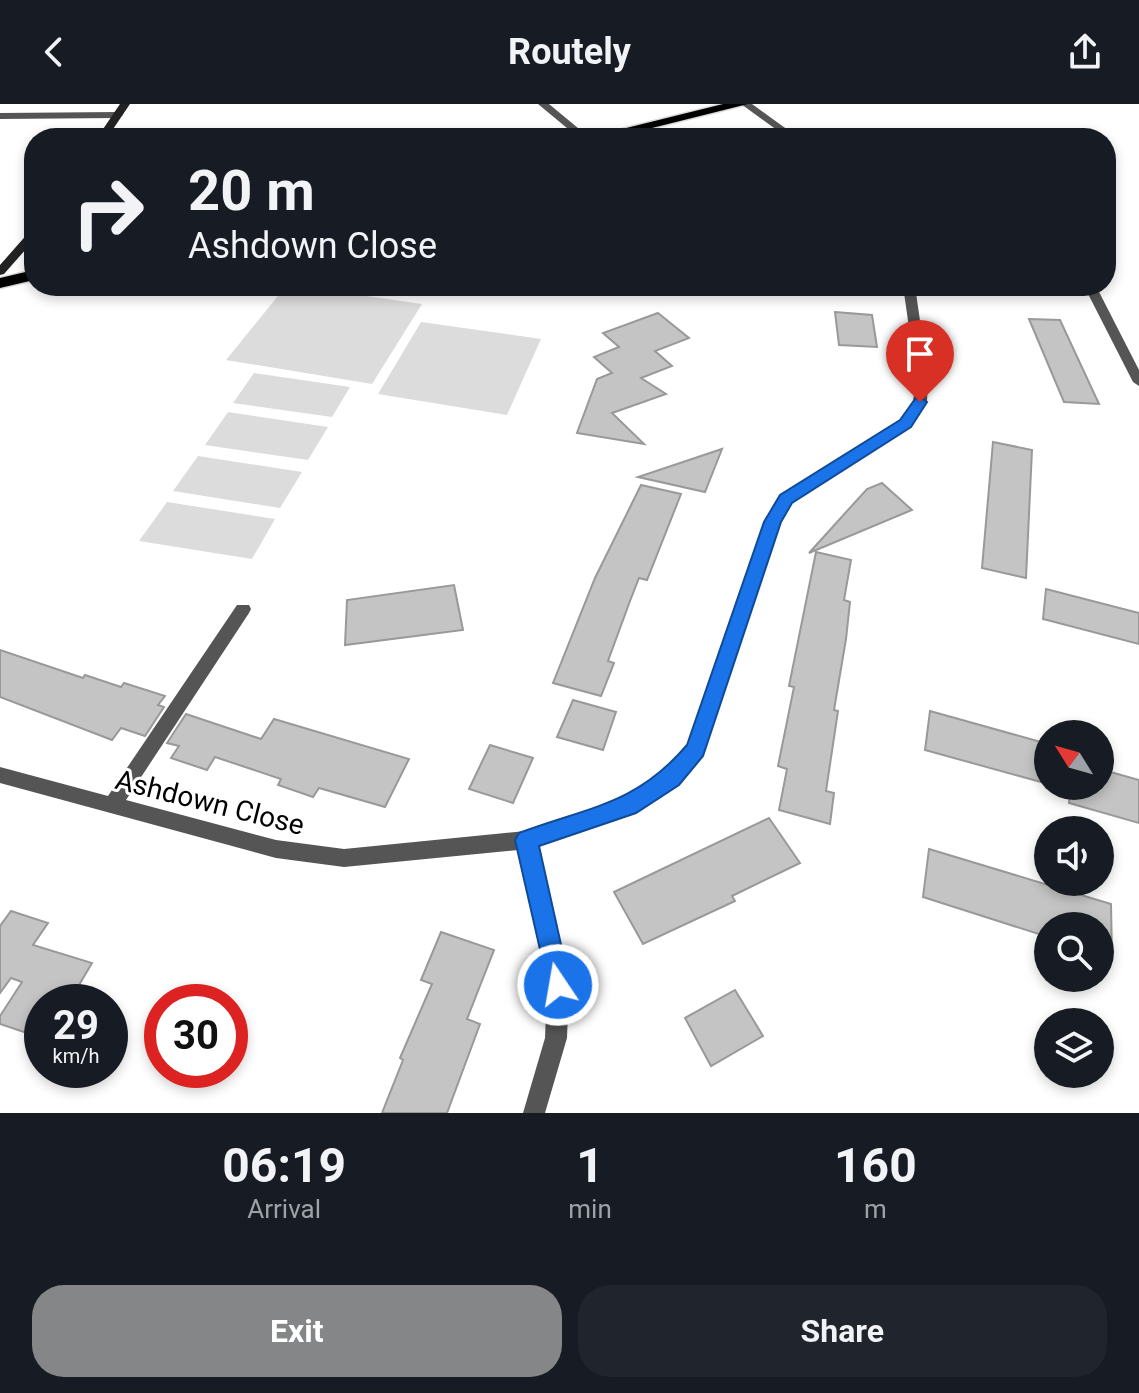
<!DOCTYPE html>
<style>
body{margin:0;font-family:Roboto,sans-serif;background:#20242c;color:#f1f3f6;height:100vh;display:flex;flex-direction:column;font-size:30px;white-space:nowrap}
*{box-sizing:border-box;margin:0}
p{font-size:26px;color:#9ea1a6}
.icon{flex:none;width:44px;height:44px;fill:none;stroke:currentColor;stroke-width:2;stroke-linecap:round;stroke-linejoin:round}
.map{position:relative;height:1009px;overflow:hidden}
.drawer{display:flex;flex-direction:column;background:#171b24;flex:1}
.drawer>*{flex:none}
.guide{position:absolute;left:24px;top:24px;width:1092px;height:168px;border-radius:32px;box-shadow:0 4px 12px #0003;background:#171b24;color:#f1f3f6;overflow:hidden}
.needle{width:52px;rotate:307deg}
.buttons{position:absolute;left:1034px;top:616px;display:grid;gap:16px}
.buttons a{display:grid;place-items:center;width:80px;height:80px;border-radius:50%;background:#171b24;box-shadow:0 4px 12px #0003;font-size:40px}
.speed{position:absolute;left:24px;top:880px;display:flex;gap:16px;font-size:40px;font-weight:700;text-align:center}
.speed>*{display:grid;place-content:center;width:104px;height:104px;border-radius:50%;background:#171b24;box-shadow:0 4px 12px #0003;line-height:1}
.speed small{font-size:20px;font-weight:400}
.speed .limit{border:12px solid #d22;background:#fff;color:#111}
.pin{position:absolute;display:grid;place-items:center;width:68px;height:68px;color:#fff;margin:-82px -34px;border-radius:50% 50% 50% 0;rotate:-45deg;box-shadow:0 0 8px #0007}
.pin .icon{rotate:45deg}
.me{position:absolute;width:88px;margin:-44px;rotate:348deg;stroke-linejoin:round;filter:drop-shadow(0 0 6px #0008)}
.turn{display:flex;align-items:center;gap:28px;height:168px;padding:0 32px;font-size:36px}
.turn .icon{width:104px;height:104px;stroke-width:2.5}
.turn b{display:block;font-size:56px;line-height:68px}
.eta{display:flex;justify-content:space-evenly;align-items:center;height:136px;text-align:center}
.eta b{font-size:48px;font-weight:700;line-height:56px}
.primary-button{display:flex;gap:16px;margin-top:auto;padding:16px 32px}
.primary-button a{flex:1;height:92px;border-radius:32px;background:#858687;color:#fff;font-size:32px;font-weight:700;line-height:92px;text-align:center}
.primary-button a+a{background:#20242c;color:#f1f3f6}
header{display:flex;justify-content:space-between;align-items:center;height:104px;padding:0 32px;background:#171b24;font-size:36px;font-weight:700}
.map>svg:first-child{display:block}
.green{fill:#dcdcdc}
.building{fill:#c4c4c4;stroke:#999;stroke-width:2}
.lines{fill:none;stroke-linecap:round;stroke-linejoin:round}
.highway-casing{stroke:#dbdbdb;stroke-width:3}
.lane{fill:#555;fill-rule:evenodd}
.street{fill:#555;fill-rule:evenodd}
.secondary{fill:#222;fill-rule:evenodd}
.highway{fill:#000;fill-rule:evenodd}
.route{fill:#1a73e8;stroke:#114b97;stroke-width:2}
.labels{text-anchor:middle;stroke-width:6;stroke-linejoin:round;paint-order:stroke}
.street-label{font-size:28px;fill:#000;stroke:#fff}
</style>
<header><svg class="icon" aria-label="back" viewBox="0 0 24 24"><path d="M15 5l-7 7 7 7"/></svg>Routely<svg class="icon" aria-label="share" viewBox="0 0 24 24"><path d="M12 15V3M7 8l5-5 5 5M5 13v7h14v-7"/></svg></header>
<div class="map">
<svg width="1139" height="1009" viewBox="0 0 1139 1009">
<rect width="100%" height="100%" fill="#fff"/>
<!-- green -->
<g class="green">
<path d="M286 182H297L422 200 372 280 226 256Z"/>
<path d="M421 218 541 235 507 311 378 290Z"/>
<path d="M254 269 350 283 332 313 233 299Z"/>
<path d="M228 308 328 323 308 356 205 341Z"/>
<path d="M198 352 302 368 280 404 173 387Z"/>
<path d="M167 398 275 415 252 455 139 437Z"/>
</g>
<!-- building -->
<g class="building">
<path d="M835 208 872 211 877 243 839 241Z"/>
<path d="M658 209 689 234 655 247 672 262 641 274 666 290 612 309 644 340 577 329 597 275 612 269 594 253 619 243 603 229Z"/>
<path d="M1029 215 1060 216 1099 300 1064 298Z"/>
<path d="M993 338 1032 346 1026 474 982 464Z"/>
<path d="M722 345 705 388 638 373Z"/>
<path d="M882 379 912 406 809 449 867 385Z"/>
<path d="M641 381 681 390 647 476 639 474 630 497 608 557 614 559 601 592 553 579 595 474Z"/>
<path d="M816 448 851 456 844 496 850 498 846 535 834 606 838 607 826 687 834 689 830 720 779 706 787 665 778 662 794 583 789 582Z"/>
<path d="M454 481 463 526 345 541 347 496Z"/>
<path d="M1046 485 1139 509V540L1043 515Z"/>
<path d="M0 546 83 574 85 571 121 583 124 579 165 592 158 601 164 603 145 632 121 624 112 636 0 593Z"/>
<path d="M573 596 616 608 603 646 557 633Z"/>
<path d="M930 607 1048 640V680L925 646Z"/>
<path d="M186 610 261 635 274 615 409 655 385 703 319 684 313 693 278 681 281 675 215 653 207 666 171 654 179 642 167 639Z"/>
<path d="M490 641 533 654 513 699 469 685Z"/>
<path d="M1100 665 1139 676V719L1069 699 1070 686 1054 682H1100Z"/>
<path d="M769 714 800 759 732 792 735 797 643 840 614 788Z"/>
<path d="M929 745 1111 800 1112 853 1100 849V822H1048V833L923 793Z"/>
<path d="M11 807 48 819 33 841 92 859 69 898H42V934L0 920V912L22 878 11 874 0 889V822Z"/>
<path d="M441 828 494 846 467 915 480 920 447 1009H382L403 956 400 954 432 880 421 876Z"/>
<path d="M735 886 763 932 711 962 685 914Z"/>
</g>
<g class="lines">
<defs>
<g id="highway">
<path d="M723 0H748L612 34H586Z"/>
<path d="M34 166V176L0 184V174Z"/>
</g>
</defs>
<!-- highway casing -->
<use href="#highway" class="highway-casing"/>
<!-- lane -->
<path class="lane" d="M538 0H549L590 34H579Z"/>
<!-- street -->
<g class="street">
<path d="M741 0H752L799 34H788Z"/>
<path d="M0 9 118 8 123 11 118 14 0 15Z"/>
<path d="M903 182H915L928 272 927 298 910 323 791 399 779 418 701 650 677 680 636 708 537 741 569 881 567 934 545 1009H523L545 934 547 881 518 746 344 763 276 754 0 679V663L108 692 237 501H249L251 505 249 509 126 696 276 736 344 745 526 727 623 695 665 668 687 641 765 418 781 391 900 317 913 298 916 272Z"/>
<path d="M1084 182H1096L1139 266V282L1133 278Z"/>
</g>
<!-- secondary -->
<g class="secondary">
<path d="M120 0H130L107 34H97Z"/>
<path d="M34 126V136L4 170 0 171V161L30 127Z"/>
</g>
<!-- highway -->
<use href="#highway" class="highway"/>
</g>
<!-- route -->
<path class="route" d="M920 293 927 298 911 323 792 399 781 418 703 652 679 681 636 709 539 742 570 881 567 889 558 893 550 889 515 736 519 729C588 703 636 701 687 641L764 418 780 391 900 316 915 295Z"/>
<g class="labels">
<!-- street labels -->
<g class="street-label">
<text transform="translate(210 698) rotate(14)" y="10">Ashdown Close</text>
</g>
</g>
</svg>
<div class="buttons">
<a><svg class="needle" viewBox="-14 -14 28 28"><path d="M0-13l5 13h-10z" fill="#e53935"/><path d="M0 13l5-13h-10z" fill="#9ea1a6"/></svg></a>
<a><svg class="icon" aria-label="sound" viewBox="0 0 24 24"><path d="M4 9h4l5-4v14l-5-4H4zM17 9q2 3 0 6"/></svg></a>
<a><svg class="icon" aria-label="search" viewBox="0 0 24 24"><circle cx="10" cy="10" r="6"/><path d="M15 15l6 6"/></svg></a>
<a><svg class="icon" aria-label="layers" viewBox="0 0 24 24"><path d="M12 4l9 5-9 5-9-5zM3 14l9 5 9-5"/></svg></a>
</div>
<div class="speed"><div>29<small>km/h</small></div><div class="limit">30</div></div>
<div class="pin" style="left:920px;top:298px;background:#d93025"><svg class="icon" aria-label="arrive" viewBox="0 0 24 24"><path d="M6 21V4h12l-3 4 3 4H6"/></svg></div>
<svg class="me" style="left:558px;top:881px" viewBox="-20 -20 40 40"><circle r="17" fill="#1a73e8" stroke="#fff" stroke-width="3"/><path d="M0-11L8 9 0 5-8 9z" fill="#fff"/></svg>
<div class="guide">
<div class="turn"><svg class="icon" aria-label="right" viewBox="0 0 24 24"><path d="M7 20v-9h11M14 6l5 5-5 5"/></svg><div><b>20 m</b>Ashdown Close</div></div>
</div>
</div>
<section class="drawer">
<div class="eta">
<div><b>06:19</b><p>Arrival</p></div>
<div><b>1</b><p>min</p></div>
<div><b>160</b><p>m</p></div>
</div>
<div class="primary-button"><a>Exit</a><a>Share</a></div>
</section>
